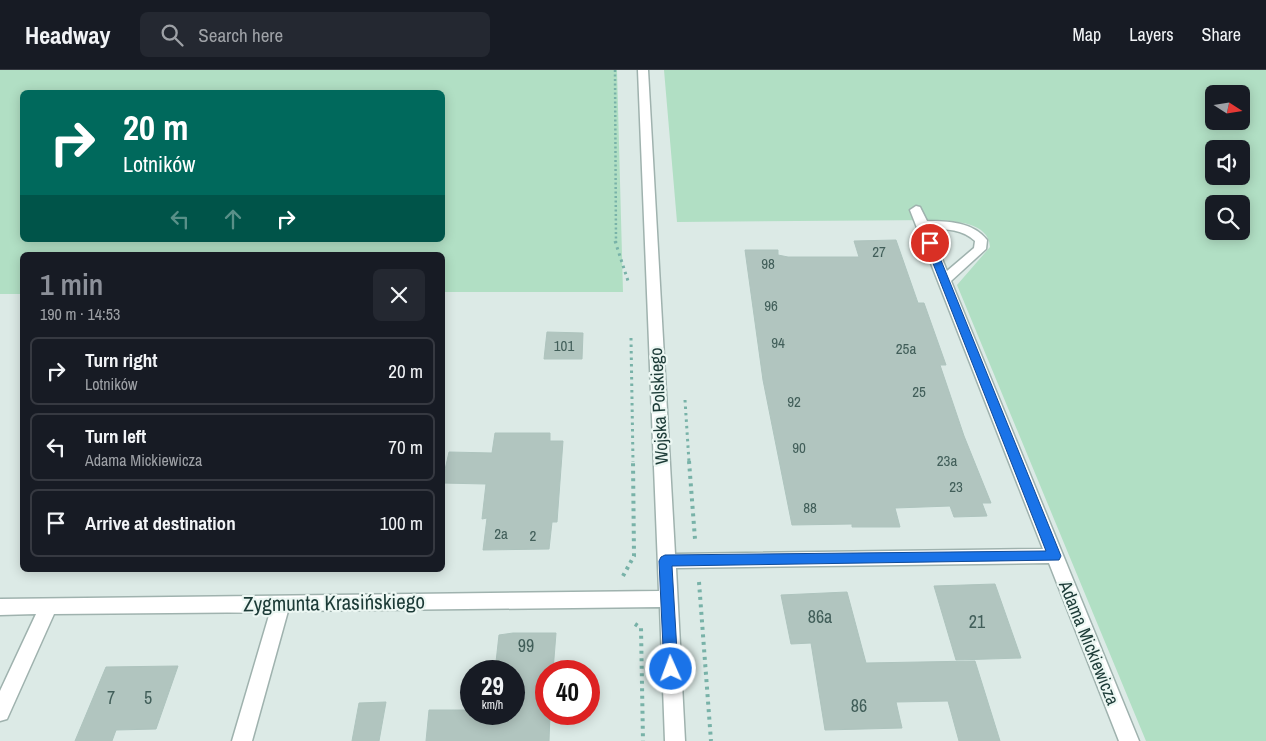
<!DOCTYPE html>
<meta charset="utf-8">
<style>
body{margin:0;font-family:"Archivo Narrow",sans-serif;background:#242831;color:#f1f3f6;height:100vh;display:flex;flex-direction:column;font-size:19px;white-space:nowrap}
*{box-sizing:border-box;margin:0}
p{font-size:16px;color:#9ea1a6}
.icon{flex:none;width:28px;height:28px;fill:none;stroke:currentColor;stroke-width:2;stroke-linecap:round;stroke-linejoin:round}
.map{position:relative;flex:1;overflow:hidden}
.sheet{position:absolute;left:20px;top:182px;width:425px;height:320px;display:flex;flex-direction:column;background:#171b24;border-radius:8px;box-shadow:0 2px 12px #0003}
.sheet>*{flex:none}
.top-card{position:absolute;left:20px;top:20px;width:425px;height:152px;border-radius:8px;box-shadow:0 2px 12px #0003;background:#00695c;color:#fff;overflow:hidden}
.needle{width:32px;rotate:102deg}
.tools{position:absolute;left:1205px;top:15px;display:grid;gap:10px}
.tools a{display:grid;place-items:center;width:45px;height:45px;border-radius:8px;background:#171b24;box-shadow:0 2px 12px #0003;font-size:25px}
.speed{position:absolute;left:460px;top:590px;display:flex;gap:10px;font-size:25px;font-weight:700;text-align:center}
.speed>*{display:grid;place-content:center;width:65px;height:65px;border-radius:50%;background:#171b24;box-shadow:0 2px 12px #0003;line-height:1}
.speed small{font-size:12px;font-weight:400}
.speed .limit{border:8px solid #d22;background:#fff;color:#111}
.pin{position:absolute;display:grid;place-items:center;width:42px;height:42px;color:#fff;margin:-21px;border:2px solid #fff;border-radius:50%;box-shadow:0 1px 5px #0007}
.me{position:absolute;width:55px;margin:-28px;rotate:358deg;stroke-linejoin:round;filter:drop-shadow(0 0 4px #0008)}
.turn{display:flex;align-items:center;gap:18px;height:105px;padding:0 20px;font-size:22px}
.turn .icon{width:65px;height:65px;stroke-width:2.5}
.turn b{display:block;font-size:35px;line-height:42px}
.lanes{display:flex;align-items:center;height:48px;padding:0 20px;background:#0003;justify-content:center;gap:25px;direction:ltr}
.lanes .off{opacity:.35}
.round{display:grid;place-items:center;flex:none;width:52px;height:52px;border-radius:8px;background:#242831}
.head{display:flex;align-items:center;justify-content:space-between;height:85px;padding:0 20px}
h1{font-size:30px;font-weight:600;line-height:38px;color:#8c9099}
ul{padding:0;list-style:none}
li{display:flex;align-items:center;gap:15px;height:68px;margin:0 10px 8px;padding:0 10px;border:2px solid #363941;border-radius:8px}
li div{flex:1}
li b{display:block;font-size:19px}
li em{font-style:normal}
header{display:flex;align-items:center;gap:30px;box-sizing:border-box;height:70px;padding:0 25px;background:#171b24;border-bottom:1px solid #363941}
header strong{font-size:24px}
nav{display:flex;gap:28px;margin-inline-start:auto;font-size:18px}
.search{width:350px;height:45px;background:#242831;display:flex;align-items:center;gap:12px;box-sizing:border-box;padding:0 18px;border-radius:8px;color:#9ea1a6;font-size:19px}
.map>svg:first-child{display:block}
.green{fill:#b1dfc4;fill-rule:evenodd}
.building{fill:#b1c5bf;stroke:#aec4be}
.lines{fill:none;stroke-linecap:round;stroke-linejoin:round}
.minor-casing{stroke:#9fb2ae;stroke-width:3}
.path-far2{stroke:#78b2a8;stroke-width:2.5;stroke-dasharray:2 2.5;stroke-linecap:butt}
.path-far1{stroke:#78b2a8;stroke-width:3;stroke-dasharray:2.5 4;stroke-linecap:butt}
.path{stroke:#78b2a8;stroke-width:4;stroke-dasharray:3 4.5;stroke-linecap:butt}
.minor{fill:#fff;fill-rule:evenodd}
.route{fill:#1a73e8;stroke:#114b97}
.labels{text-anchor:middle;stroke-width:4.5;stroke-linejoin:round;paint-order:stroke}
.number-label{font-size:15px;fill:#415e59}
.street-label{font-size:18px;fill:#1c3b37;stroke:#ecf7f3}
.near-number-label{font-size:18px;fill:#415e59}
.near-street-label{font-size:21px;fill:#1c3b37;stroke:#ecf7f3}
</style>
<header>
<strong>Headway</strong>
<div class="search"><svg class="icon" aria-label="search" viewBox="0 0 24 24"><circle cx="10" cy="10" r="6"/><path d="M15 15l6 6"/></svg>Search here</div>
<nav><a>Map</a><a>Layers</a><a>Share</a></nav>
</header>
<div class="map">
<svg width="1266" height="671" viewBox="0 0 1266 671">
<rect width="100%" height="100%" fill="#dceae6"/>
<!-- green -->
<g class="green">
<path d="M0 0H617L623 222H443L442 185H22V224H0ZM22 22H442V170H22Z"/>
<path d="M664 0H1266V671H1146L957 215 990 177C989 152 954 151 935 150L677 152ZM1214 24H1241V51H1214ZM1214 79H1241V106H1214ZM1214 134H1241V161H1214Z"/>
</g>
<!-- building -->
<g class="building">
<path d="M896 170 918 233H924L946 295H940L964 366 991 433H982L987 446 954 447 950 436 895 438 900 457H852V454L792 455 763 310 745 180H778V185L788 187H859L854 171Z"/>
<path d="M547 262 583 263 582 289H544Z"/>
<path d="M495 363H550V371H563L557 452H552L549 479 483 480 487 448 482 449 486 414 442 413 449 382 492 383Z"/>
<path d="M995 514 1021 588 956 590 934 516Z"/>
<path d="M847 522 866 593 975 591 1000 671H959L948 631 896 632 902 658 825 660 811 573 791 574 781 525Z"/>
<path d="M513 563H556L553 601H546V644H550L549 671H426L429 640H468L469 630H471V644H514V601H495L499 565Z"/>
<path d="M178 596 156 659 116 660 112 671H75L106 597Z"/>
<path d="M386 632 379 671H352L359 633Z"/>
</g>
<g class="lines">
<defs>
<path id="minor" d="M638 0H648L675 484 1043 479 910 140 916 136 920 137 927 151C948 151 973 152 987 170L986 179 951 211 1139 671H1119L1049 493 676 498 685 671H665L660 537 288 541 252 671H232L270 542 54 544 7 649 0 651V621L36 544 0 545V529L659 521ZM930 159C947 159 962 159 975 171L974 178 947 201Z"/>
</defs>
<!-- minor casing -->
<use href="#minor" class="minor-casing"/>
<!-- path-far2 -->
<path class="path-far2" d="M615 0 616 173"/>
<!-- path-far1 -->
<g class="path-far1">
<path d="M615 171 629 214"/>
<path d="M631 268 633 392"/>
<path d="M685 330 689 392"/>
</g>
<!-- path -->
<g class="path">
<path d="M689 391 695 469"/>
<path d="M623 506 634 486 633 391"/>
<path d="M699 512 711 671"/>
<path d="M635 554 641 558 643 671"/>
</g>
<!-- minor -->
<use href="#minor" class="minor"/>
</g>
<!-- route -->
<path class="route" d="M926 171 934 173 1061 486 1059 490 672 496 678 599 676 604 671 606 666 604 664 599 659 491 661 487 665 485 1046 481 925 173Z"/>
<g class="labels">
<!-- number labels -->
<g class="number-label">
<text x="879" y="187">27</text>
<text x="768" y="199">98</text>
<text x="771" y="241">96</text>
<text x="778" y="278">94</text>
<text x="564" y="281">101</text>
<text x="906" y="284">25a</text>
<text x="919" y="327">25</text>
<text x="794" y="337">92</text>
<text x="799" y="383">90</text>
<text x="947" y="396">23a</text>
<text x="956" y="422">23</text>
<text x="810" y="443">88</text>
<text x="501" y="469">2a</text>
<text x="533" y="471">2</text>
</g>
<!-- street labels -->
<g class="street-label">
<text transform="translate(659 336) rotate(-93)" y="6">Wojska Polskiego</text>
<text transform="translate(1089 573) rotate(68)" y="6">Adama Mickiewicza</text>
</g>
<!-- near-number labels -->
<g class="near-number-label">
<text x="820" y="553">86a</text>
<text x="977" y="558">21</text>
<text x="526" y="582">99</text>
<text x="111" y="634">7</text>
<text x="148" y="634">5</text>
<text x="859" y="642">86</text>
</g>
<!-- near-street labels -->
<g class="near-street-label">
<text transform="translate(334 533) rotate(-1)" y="7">Zygmunta Krasińskiego</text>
</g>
</g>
</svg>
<div class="tools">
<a><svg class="needle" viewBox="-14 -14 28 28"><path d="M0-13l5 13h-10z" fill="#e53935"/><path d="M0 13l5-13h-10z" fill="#9ea1a6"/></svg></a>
<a><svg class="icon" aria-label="sound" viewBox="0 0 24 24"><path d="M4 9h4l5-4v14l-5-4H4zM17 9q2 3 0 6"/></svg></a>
<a><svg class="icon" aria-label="search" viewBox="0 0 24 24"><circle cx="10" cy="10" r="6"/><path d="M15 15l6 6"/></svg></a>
</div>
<div class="speed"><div>29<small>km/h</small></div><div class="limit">40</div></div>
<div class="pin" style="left:930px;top:173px;background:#d93025"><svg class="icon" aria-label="arrive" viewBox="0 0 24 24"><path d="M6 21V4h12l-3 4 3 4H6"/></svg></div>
<svg class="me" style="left:671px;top:599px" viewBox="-20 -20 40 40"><circle r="17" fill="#1a73e8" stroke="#fff" stroke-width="3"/><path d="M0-11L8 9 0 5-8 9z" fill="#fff"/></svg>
<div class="top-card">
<div class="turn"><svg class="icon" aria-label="right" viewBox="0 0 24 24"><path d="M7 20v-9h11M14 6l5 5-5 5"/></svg><div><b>20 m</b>Lotników</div></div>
<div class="lanes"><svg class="icon off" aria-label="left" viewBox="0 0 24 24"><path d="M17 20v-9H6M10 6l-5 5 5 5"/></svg><svg class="icon off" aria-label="ahead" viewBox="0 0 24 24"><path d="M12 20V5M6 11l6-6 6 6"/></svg><svg class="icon" aria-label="right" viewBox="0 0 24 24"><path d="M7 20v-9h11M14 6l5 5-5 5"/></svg></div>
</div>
<section class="sheet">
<div class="head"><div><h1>1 min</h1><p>190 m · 14:53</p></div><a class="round"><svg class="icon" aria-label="close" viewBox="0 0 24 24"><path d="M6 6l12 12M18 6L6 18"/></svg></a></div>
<ul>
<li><svg class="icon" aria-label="right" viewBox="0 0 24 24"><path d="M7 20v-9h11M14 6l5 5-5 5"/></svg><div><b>Turn right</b><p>Lotników</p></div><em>20 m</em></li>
<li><svg class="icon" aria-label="left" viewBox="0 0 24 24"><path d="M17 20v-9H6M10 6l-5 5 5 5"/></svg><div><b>Turn left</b><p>Adama Mickiewicza</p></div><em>70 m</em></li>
<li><svg class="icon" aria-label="arrive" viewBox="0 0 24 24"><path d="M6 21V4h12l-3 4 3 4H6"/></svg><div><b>Arrive at destination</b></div><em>100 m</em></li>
</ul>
</section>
</div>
